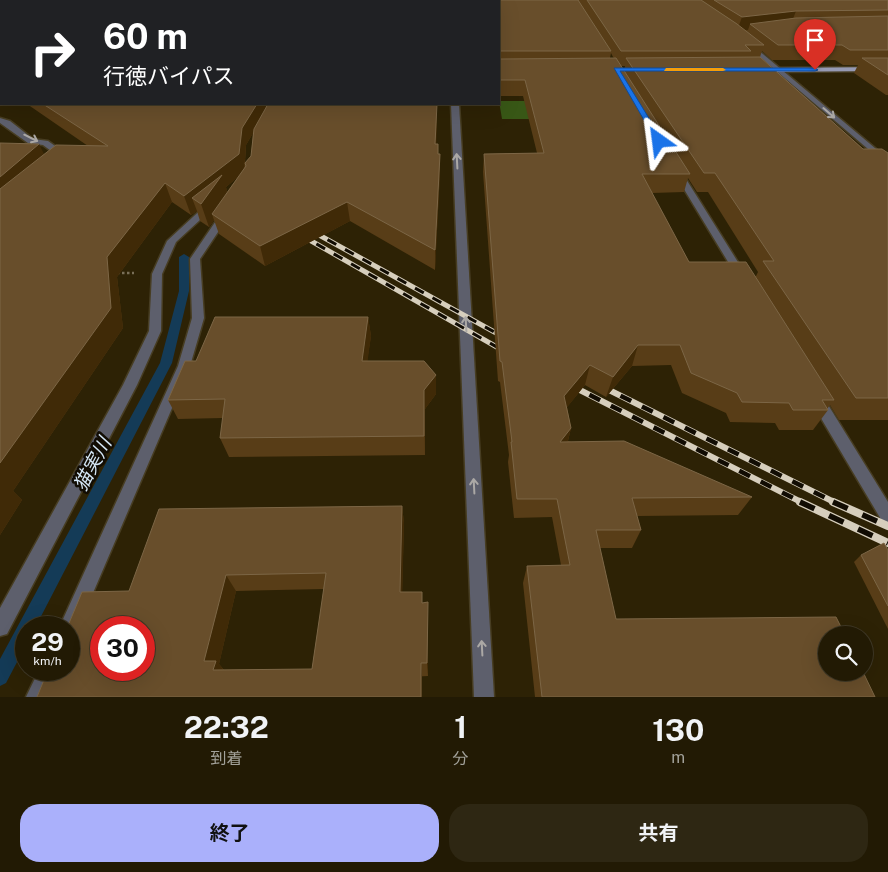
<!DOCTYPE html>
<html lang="ja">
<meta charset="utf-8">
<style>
body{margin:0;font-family:"Public Sans","Noto Sans JP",sans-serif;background:#2e2713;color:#f1f3f6;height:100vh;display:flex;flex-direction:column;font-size:19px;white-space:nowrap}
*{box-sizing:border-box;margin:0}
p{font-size:16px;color:#a2a19a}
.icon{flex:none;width:28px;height:28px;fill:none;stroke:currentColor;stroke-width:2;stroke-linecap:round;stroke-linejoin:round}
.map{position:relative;height:697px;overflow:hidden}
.sheet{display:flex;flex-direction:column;background:#221a04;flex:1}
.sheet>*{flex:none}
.top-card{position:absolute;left:0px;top:0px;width:500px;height:105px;box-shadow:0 5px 20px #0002,0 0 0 1px #3f3826;background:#202124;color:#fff;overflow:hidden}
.buttons{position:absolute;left:818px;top:626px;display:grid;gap:10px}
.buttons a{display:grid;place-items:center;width:55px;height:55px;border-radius:50%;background:#221a04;box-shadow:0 5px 20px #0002,0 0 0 1px #3f3826;font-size:25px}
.speed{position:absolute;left:15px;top:616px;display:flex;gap:10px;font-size:25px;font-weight:700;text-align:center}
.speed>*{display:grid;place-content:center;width:65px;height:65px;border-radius:50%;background:#221a04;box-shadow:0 5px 20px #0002,0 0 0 1px #3f3826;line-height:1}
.speed small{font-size:12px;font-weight:400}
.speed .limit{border:8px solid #d22;background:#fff;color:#111}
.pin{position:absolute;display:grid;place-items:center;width:42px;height:42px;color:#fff;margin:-51px -21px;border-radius:50% 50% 50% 0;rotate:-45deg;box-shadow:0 0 5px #0007}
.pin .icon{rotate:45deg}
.me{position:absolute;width:55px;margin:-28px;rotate:329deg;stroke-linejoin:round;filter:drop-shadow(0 0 4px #0008)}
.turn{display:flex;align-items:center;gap:18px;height:105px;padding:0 20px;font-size:22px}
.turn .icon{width:65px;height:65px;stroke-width:2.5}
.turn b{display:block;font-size:35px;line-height:42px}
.eta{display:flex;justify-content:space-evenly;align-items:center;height:85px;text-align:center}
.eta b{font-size:30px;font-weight:700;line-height:35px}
.action{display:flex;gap:10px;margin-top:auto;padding:10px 20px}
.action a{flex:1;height:58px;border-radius:20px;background:#aab0fb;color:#111;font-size:20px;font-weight:700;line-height:58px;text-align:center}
.action a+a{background:#2e2713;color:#f1f3f6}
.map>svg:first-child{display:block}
.green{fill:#385716}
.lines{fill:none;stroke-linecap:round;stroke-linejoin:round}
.stream{fill:#143b57;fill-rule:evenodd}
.minor-casing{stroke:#473d22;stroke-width:3}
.major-casing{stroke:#473d22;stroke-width:3}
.path{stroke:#796f58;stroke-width:2.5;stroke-dasharray:2.5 2.5;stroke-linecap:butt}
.minor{fill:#5d5f6c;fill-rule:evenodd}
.major{fill:#969ab4;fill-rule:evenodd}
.rail-far2-casing{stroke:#d6cebd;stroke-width:5}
.rail-far1-casing{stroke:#d6cebd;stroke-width:6}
.rail-casing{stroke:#d6cebd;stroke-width:8}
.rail-far2{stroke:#110c03;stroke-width:3;stroke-dasharray:10;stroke-linecap:butt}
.rail-far1{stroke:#110c03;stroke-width:4.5;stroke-dasharray:12;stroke-linecap:butt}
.rail{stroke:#110c03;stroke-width:5.5;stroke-dasharray:16;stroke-linecap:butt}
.wall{fill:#583d17;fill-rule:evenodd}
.shaded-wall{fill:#402a07}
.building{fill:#684e2b;stroke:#7c6646;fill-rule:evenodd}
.oneway{stroke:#aba8a5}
.route{fill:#1a73e8;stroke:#114b97}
.slow{fill:#f59e0b}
.labels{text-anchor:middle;stroke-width:5;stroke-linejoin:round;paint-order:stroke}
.near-water-label{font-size:19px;font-style:italic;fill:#d5e7f6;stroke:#110c03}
</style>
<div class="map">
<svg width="888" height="697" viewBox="0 0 888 697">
<rect width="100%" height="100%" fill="#2d2205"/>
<!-- green -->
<path class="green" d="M499 101H527L531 119H502Z"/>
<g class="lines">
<!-- stream -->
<path class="stream" d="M184 254 189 257V291L172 363 35 628H26V645L6 683 0 686V659L160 363 179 291V257Z"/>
<defs>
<g id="minor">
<path d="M747 44H751L888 159V166L747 46Z"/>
<path d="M451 104H459L494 697H474Z"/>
<path d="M0 118 10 121 33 139 48 141 65 153 64 160 57 162 58 156 43 145 28 143 0 123Z"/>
<path d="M677 168 681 171 746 275 745 277H737L736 275 673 171Z"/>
<path d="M210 203 215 206 213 208 176 242 162 274 161 331 137 385 7 634 0 636V608L123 385 149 331 152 274 167 241 207 204Z"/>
<path d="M225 211 230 214 200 259 204 318 190 366 75 635 69 637V628H59L178 366 192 318 190 259 222 212Z"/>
<path d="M817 394 822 395 888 502V523L882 521 812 403 810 399 812 395Z"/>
<path d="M39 670H59L47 697H26Z"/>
</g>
<path id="major" d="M888 67V71L759 72 756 70 759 68Z"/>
</defs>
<!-- minor casing -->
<use href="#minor" class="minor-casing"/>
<!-- major casing -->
<use href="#major" class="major-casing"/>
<!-- path -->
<path class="path" d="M117 273H134"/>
<!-- minor -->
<use href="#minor" class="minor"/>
<!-- major -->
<use href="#major" class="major"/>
<defs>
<g id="rail-far2">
<path d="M310 230 507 339"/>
<path d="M299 234 502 350"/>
</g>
<g id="rail-far1">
<path d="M500 348 508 353"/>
<path d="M568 384 803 503"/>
<path d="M599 385 836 503"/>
</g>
<g id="rail">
<path d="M800 502 888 543"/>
<path d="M833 502 888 526"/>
</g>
</defs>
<!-- rail-far2 casing -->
<use href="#rail-far2" class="rail-far2-casing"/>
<!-- rail-far1 casing -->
<use href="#rail-far1" class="rail-far1-casing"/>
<!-- rail casing -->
<use href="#rail" class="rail-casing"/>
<!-- rail-far2 -->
<use href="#rail-far2" class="rail-far2"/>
<!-- rail-far1 -->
<use href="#rail-far1" class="rail-far1"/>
<!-- rail -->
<use href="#rail" class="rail"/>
</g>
<!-- wall -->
<g class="wall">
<path d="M0 0H888V95H886L854 73 858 65H843L835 60H772L762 51 760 57 863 149 888 153V420H839L830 405 827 409 828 410 813 430H779L775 423 730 422 726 413 682 393 671 365 632 366 606 397 585 385 567 407 571 428 568 441 752 497 738 515 637 516 641 530 632 548H600L616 619 875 697H535L523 583 527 566 561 565 552 517 514 518 508 462 509 455 500 382 498 381 483 172 484 154 537 153 523 96H499V1H1V86L0 85ZM611 53 613 57 614 58H610ZM621 66H625L624 71ZM688 178 697 192H708L758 272 756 276 689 262 652 193 684 192Z"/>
<path d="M27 104H437L436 144 438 154H440V172L435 270 350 221 265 266 219 234 214 220 209 227 200 221 197 211 191 215 172 202 117 277 123 328 13 491 22 500 0 535V143L44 154 88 146ZM253 133 251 156 245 163 246 145ZM238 177 227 192 226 187Z"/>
<path d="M368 317 371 336 367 361 436 394 425 409V455L229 457 220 438 223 418 178 419 168 400 196 361Z"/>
<path d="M402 506 404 523 402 592H422V603L428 617V676L37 697 129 591ZM324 589 312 669 224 670 219 664 236 591Z"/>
<path d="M888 550V629L854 562 861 555Z"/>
</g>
<!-- shaded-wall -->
<g class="shaded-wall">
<path d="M796 11 791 24H750L748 30 737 31 742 17Z"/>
<path d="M257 104H270L246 145 244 172 226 187 229 198 212 214 214 220 209 227 201 204 192 198 197 211 191 215 184 196Z"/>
<path d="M437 104 436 162 435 144Z"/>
<path d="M39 144 48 162 0 205V177Z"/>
<path d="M440 154V172L435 270V250Z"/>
<path d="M165 183 172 202 117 277 123 328 13 491 22 500 0 535V463L107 257Z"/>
<path d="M347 202 350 221 265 266 260 246Z"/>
<path d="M368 317 371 336 365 380 362 361Z"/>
<path d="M638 345 632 366 606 397 613 377Z"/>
<path d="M590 365 585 385 560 416 564 396Z"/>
<path d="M436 375V394L425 409V455L424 390Z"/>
<path d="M571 428 566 448 560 442Z"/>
<path d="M402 506 404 523 402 607 400 592Z"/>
<path d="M226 575 236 591 219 664 227 674 225 683 204 661Z"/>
<path d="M428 602V676L427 663Z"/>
<path d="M421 663 422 676V697H421Z"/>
</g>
<!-- building -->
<g class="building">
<path d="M0 0H578L611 51H500L499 52V1H1V76L0 75Z"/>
<path d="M587 0H701L737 24 764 45H745L751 51H621Z"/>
<path d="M714 0H888V10L796 11 742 17Z"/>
<path d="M888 16V50H850L842 45H778L750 24 796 18Z"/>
<path d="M499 55 500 59 616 58 690 174H642L689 262H746L834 400H822L828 410H793L789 403 742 402 737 393 691 373 680 345H638L613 377 590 365 564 396 571 428 560 442 624 441 752 497 632 498 641 530H596L616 619 836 617 845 635H826V672H863L875 697H542L527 566 570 565 557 499H517L511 442H512L502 362 500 361 484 154 544 153 525 80H499Z"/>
<path d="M760 57 863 149H882L888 153V398H856L763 261H774L715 173H704L626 58Z"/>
<path d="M862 58H888V75Z"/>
<path d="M43 104H257L242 128 239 154 184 196 165 183 107 257 111 308 0 463V189L56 145 108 146Z"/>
<path d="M268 104H437L435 144H438V154H440L435 250 347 202 260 246 212 214 246 166 245 163 251 156 254 129Z"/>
<path d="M0 143 39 144 0 177Z"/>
<path d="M222 175 201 204 192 198Z"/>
<path d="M215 317H368L362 361H424L436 375 424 390V436L220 438 225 399 168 400 185 361H196Z"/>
<path d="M402 506 400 592H422V603L428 602 427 663H421V697H37L48 670H69V628H67L82 592 129 591 159 509ZM326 573 312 669 213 670 216 661H204L226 575ZM101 628H144V670H101Z"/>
<path d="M884 543 888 550V606L861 555Z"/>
</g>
<!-- one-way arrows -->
<defs><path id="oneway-shaft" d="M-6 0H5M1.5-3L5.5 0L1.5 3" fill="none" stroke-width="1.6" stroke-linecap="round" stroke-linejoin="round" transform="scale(1.25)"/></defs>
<g class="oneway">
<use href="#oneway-shaft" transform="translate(829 113) rotate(41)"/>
<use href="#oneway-shaft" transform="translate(31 138) rotate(26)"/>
<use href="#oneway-shaft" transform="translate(457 161) rotate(-93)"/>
<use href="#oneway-shaft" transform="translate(466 324) rotate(-93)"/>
<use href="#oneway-shaft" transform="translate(474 486) rotate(-93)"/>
<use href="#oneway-shaft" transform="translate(482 648) rotate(-93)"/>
</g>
<!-- route -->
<path class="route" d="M614 68H815L818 70 815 71H620L663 141 659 143 656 141Z"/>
<!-- slow -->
<path class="slow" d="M666 68H723L726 70 723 71H664Z"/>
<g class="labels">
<!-- near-water labels -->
<g class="near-water-label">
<text transform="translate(92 464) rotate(-62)" y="7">猫実川</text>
</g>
</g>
</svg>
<div class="buttons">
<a><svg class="icon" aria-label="search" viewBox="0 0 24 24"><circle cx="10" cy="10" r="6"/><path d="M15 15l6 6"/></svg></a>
</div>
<div class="speed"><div>29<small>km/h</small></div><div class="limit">30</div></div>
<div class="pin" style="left:815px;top:70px;background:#d93025"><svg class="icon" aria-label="arrive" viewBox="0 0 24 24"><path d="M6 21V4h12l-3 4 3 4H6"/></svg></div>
<svg class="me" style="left:659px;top:141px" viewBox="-20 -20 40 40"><path d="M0-17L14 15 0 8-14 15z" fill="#1a73e8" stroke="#fff" stroke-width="4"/></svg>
<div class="top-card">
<div class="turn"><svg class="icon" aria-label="right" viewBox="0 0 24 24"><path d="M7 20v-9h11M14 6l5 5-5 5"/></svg><div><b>60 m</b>行徳バイパス</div></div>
</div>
</div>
<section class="sheet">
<div class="eta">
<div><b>22:32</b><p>到着</p></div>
<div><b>1</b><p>分</p></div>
<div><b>130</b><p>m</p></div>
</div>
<div class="action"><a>終了</a><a>共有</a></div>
</section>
